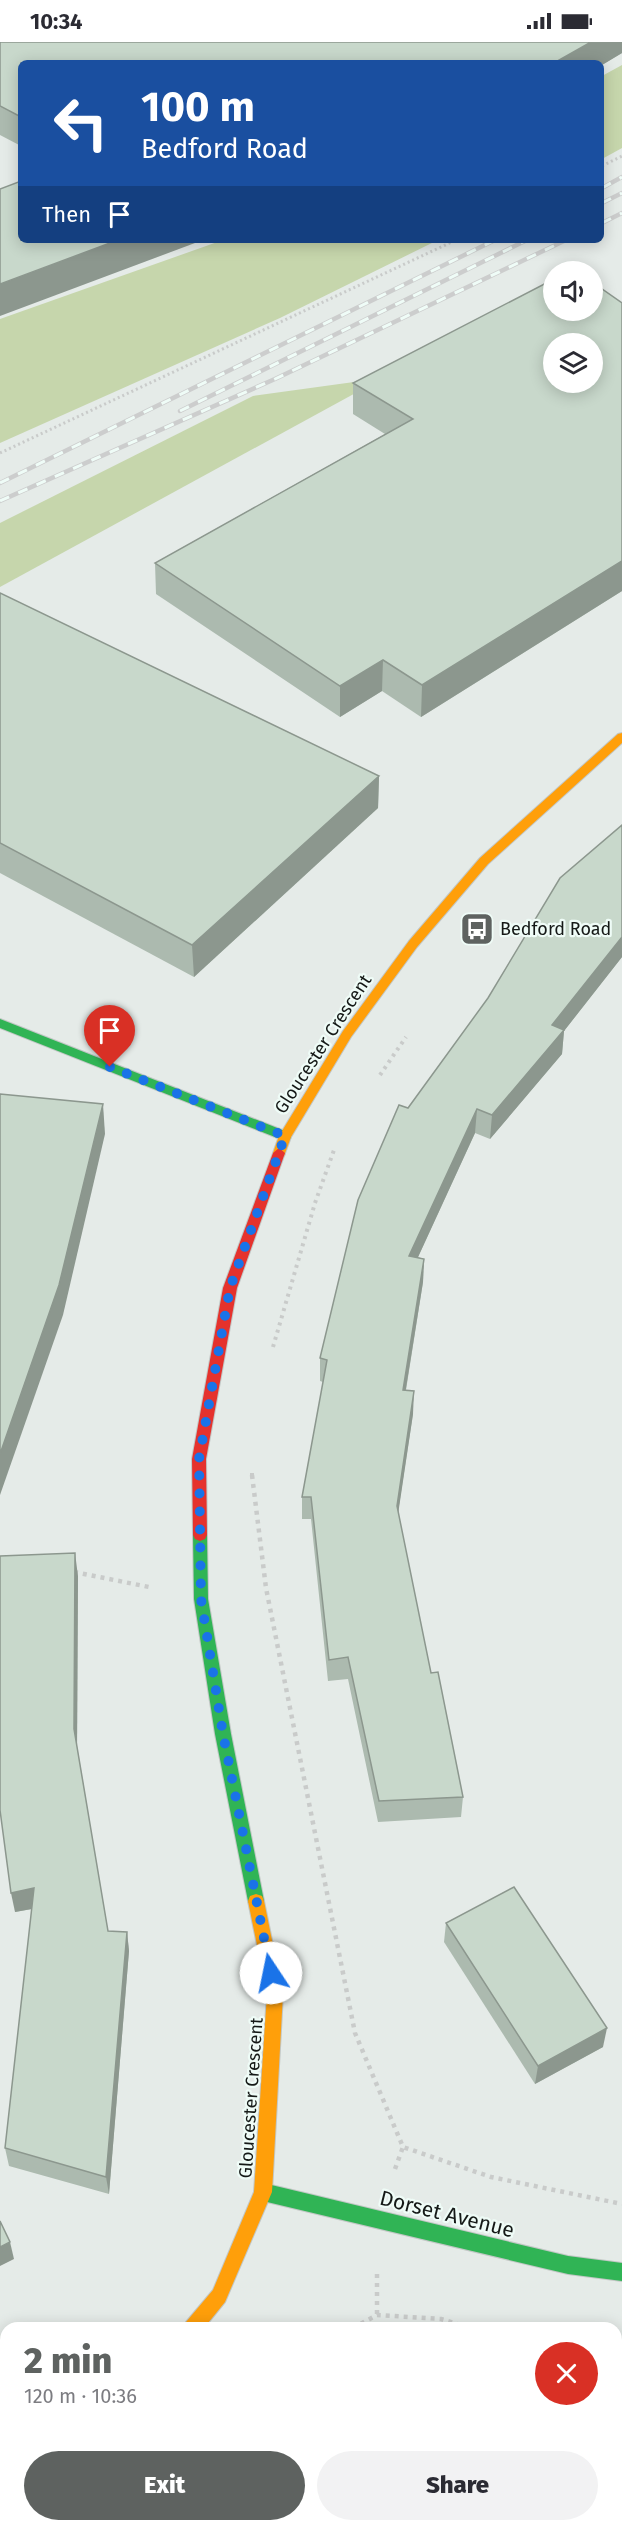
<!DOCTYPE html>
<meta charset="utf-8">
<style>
body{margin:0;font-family:"Fira Sans",sans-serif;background:#f2f2f3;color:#2b2b33;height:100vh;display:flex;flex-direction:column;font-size:22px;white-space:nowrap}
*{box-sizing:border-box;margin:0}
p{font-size:20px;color:#7c7c81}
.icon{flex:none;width:33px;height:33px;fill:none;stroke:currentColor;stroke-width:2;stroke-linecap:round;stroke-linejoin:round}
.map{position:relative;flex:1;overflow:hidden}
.details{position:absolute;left:0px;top:2280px;width:622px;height:210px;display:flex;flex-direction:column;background:#fff;border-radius:18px 18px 0 0;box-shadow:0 3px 15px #0003}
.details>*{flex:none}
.top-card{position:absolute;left:18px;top:18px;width:586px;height:183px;border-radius:9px;box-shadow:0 3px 15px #0003;background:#1a4fa0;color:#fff;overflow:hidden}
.fabs{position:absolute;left:543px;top:219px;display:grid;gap:12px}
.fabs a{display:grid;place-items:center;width:60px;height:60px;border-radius:50%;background:#fff;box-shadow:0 3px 15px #0003;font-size:30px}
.pin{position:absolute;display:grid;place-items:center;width:51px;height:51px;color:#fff;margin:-62px -26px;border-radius:50% 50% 50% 0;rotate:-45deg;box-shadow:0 0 6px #0007}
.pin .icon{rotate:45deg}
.me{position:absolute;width:66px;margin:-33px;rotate:349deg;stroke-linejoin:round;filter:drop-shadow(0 0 4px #0008)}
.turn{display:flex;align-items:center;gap:21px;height:126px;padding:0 24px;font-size:27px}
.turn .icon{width:78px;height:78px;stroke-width:2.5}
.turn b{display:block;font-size:42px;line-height:51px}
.then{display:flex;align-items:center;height:57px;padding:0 24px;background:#0003;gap:12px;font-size:22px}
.round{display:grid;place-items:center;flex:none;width:63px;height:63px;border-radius:32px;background:#f2f2f3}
.headline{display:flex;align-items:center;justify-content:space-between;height:102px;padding:0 24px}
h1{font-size:36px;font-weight:800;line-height:45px;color:#5e6260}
.button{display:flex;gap:12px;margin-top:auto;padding:12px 24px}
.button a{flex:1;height:69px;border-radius:36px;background:#5e6260;color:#fff;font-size:24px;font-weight:800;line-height:69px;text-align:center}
.button a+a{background:#f2f2f3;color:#2b2b33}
.status{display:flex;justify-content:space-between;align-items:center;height:42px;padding:0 30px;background:#fff;direction:ltr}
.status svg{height:16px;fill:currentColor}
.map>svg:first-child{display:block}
.forest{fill:#c6d6ac}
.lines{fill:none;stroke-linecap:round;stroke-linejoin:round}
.fast-casing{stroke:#c2c7c5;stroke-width:2}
.slow-casing{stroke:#c2c7c5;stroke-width:2}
.jam-casing{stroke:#c2c7c5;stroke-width:2}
.path-far2{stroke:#c9cbca;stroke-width:3;stroke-dasharray:2 3;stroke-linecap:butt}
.path-far1{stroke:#c9cbca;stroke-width:4;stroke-dasharray:3 4.5;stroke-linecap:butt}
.path{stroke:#c9cbca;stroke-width:4.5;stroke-dasharray:4 5;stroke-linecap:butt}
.fast{fill:#30b455;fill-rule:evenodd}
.slow{fill:#ff9f0a;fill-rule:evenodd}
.jam{fill:#e5322d;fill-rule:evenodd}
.rail-casing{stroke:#cccdcd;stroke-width:4.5}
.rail{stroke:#effcf7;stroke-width:3;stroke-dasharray:10;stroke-linecap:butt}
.wall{fill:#acbaaf}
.shaded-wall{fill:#8c978e}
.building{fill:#c8d8cb;stroke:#8c978e;stroke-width:1.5;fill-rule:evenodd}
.route{stroke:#1a73e8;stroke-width:10;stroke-dasharray:0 18}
.labels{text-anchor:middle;stroke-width:4.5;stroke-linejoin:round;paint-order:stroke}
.poi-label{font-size:18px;fill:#151917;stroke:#effcf7;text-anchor:start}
.street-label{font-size:18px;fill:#151917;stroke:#effcf7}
.near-street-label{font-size:21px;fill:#151917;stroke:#effcf7}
</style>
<div class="status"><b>10:34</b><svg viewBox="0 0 49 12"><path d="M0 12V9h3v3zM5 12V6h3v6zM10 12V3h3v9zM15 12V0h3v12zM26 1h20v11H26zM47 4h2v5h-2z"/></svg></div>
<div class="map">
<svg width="622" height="2490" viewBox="0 0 622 2490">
<rect width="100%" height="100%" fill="#e5ebe8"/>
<!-- forest -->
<g class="forest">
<path d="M622 23V106L602 117V34Z"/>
<path d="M223 198H438L280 276 0 401V277Z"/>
<path d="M383 336 0 545V481L253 354Z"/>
</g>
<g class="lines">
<defs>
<g id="fast">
<path d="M0 977 290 1091 291 1094 290 1097H280L0 986Z"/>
<path d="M200 1487 205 1489 207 1493 208 1557 231 1692 264 1859 262 1864 256 1866 250 1864 248 1859 215 1692 194 1557 193 1493 195 1489Z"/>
<path d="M263 2141 568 2214 622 2221V2239L568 2232 263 2159 257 2156 254 2150 257 2144Z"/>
</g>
<g id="slow">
<path d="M622 691V701L488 822 417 905 351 995 291 1095 284 1114H274L273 1111 279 1094 343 989 409 899 480 816 618 692Z"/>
<path d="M256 1852 262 1854 264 1859 283 1952 272 2150 225 2260 204 2286H183L186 2280 213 2248 254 2150 267 1952 248 1859 250 1854Z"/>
</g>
<g id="jam">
<path d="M279 1106 285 1111 237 1246 206 1417 207 1493 205 1497 200 1499 195 1497 193 1493 192 1417 223 1246 273 1111Z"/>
<path d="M6 2471V2484H14L7 2490H0V2473Z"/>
</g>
</defs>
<!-- fast casing -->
<use href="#fast" class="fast-casing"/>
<!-- slow casing -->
<use href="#slow" class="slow-casing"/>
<!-- jam casing -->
<use href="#jam" class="jam-casing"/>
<!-- path-far2 -->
<g class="path-far2">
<path d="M602 124 622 114"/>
<path d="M0 411 456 198"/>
</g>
<!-- path-far1 -->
<g class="path-far1">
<path d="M380 1033 406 995"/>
<path d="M273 1305 315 1161 334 1108"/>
<path d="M252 1431V1434"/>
</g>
<!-- path -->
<g class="path">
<path d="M252 1433 266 1546 355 1991 403 2105 491 2135 622 2162"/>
<path d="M74 1530 149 1545"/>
<path d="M395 2127 403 2105"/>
<path d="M377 2232V2273"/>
<path d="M353 2286 377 2273 441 2277 470 2286"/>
<path d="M616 2317 622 2318"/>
<path d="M140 2490 146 2484"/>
</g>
<!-- fast -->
<use href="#fast" class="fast"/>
<!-- slow -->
<use href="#slow" class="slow"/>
<!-- jam -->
<use href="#jam" class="jam"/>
<defs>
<g id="rail">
<path d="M602 146 622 135"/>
<path d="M602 161 622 151"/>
<path d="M602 181 622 171"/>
<path d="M180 369 527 198"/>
<path d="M0 441 495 198"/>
<path d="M0 459 275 337 566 198"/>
</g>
</defs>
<!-- rail casing -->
<use href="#rail" class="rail-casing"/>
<!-- rail -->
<use href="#rail" class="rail"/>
</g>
<!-- wall -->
<g class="wall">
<path d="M0 0H622V11L602 23V21H21V104L0 93Z"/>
<path d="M622 261V549L421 675 382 649 340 675 156 552 155 521 385 392 353 372V341Z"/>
<path d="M0 551 379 734 378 766 194 935 0 831Z"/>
<path d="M622 783V915L564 989 562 1012 490 1097 475 1091 418 1215 424 1217 423 1240 406 1348 413 1372 398 1470 431 1631 463 1755 461 1775 378 1780 348 1637 328 1639 311 1477H302V1455L323 1340 320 1339V1316L408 1066Z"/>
<path d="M78 1534 77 1704 108 1889 127 1890 129 1909 109 2152 9 2124 5 2106 32 1867 15 1870Z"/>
<path d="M446 1881 603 2005 535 2042 444 1900Z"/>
<path d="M231 2484H616L622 2490H233Z"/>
</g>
<!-- shaded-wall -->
<g class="shaded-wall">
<path d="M591 0H622V11L602 23V21H554Z"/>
<path d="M118 198H203L0 274V242Z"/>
<path d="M622 519V549L421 675 422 643Z"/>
<path d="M383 618 382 649 340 675V644Z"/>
<path d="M379 734 378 766 194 935 192 903Z"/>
<path d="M622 895V915L564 989 562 1012 490 1097 492 1073 552 983Z"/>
<path d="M103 1062 105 1092 63 1273 0 1453V1412Z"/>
<path d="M477 1067 475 1091 408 1237 409 1214Z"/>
<path d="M424 1217 423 1240 402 1371 403 1348Z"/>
<path d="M414 1349 413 1372 396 1486 397 1464Z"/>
<path d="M75 1511 78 1534 77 1708 74 1687Z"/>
<path d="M34 1846 37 1866 15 1870 11 1851Z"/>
<path d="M127 1890 129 1909 109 2152 106 2135Z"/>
<path d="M607 1986 603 2005 535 2042 538 2024Z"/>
<path d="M10 2200 14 2217 0 2224V2205Z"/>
</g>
<!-- building -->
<g class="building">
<path d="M0 0H591L554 21H21V75L0 64Z"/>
<path d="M21 139V198H118L0 242V147Z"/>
<path d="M574 227 578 230H569Z"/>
<path d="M554 237V268H592V240L622 261V519L422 643 383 618 340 644 155 521 413 377 353 341ZM554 302H592V340H554Z"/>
<path d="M0 551 379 734 192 903 0 801Z"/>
<path d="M622 783V895L552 983 564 988 492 1073 477 1067 409 1214 424 1217 403 1348 414 1349 397 1464 431 1631 438 1630 463 1755 379 1759 348 1615 329 1618 311 1455H302L327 1318 320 1316 358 1158 399 1063 408 1066 488 956 560 836Z"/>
<path d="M0 1052 103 1062 59 1243 0 1412Z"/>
<path d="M75 1511 74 1687 108 1889 127 1890 106 2135 5 2106 34 1846 11 1851 0 1768V1514Z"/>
<path d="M514 1845 607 1986 538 2024 446 1881Z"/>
<path d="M0 2179 10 2200 0 2205Z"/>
<path d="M616 2331 622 2333V2490H584L441 2486V2484H616Z"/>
<path d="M236 2484H440L441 2486 433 2490H238Z"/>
</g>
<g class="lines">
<!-- route -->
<path class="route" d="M110 1025 285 1094 230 1246 199 1417 201 1557 223 1692 271 1931"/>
</g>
<!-- icons -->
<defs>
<symbol id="bus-square" viewBox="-11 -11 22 22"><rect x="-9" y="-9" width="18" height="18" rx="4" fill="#5e6260" stroke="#effcf7"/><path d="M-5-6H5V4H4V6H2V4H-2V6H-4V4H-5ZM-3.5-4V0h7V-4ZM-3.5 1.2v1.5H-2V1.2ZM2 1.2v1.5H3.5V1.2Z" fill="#fff"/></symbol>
</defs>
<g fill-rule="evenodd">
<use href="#bus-square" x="458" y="868" width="38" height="38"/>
</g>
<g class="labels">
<!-- poi labels -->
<g class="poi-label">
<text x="500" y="893">Bedford Road</text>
</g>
<!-- street labels -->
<g class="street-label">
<text transform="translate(323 1002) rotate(-57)" y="6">Gloucester Crescent</text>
<text transform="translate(251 2056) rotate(-86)" y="6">Gloucester Crescent</text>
</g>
<!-- near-street labels -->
<g class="near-street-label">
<text transform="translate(447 2172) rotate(14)" y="7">Dorset Avenue</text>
</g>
</g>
</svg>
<div class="fabs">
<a><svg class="icon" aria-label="sound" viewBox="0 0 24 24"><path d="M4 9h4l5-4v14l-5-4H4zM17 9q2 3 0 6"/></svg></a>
<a><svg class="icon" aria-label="layers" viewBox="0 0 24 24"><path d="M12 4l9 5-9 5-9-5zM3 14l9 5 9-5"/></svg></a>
</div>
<div class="pin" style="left:110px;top:1025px;background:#d93025"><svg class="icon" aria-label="arrive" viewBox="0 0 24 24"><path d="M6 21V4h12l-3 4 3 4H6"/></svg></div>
<svg class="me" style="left:271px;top:1931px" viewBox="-20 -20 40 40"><circle r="19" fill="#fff"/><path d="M0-13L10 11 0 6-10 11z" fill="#1a73e8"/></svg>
<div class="top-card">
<div class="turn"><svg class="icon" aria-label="left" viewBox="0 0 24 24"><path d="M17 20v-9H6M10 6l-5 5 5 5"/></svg><div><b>100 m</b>Bedford Road</div></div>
<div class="then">Then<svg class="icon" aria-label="arrive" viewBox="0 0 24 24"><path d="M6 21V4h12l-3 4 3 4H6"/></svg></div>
</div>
<section class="details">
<div class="headline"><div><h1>2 min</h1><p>120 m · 10:36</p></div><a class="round" style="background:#d93025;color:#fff"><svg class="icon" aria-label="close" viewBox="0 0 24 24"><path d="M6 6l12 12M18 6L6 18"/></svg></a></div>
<div class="button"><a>Exit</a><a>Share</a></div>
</section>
</div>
